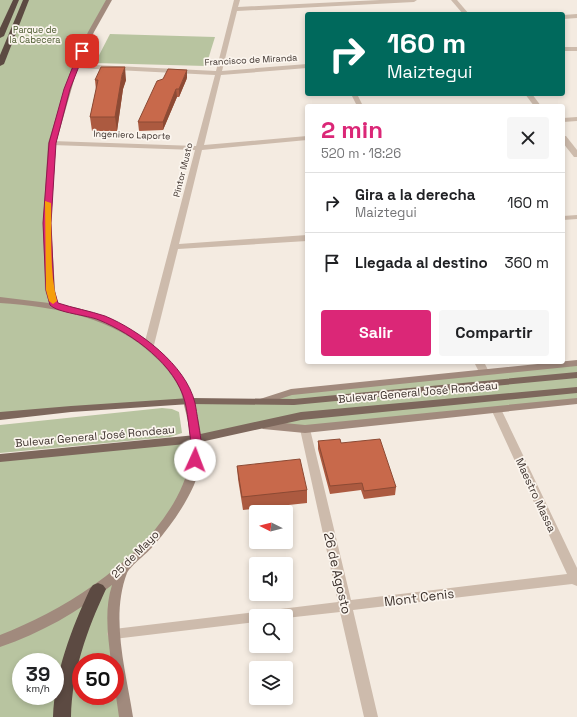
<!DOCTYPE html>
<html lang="es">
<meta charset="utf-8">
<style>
body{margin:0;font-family:"Space Grotesk",sans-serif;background:#f6f6f6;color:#202124;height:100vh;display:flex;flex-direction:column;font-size:15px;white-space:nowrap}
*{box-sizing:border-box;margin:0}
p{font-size:13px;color:#757577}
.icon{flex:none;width:22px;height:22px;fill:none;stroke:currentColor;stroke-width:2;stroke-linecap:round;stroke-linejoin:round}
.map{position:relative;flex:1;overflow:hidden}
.side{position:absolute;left:305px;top:104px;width:260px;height:260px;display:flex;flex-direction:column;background:#fff;border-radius:4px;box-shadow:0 2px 6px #0003}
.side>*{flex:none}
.hud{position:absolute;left:305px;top:12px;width:260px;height:84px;border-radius:4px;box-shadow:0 2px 6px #0003;background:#00695c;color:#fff;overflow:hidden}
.needle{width:26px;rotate:276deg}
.fabs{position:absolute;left:249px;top:505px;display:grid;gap:8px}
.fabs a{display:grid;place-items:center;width:44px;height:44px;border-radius:4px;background:#fff;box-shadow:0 2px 6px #0003;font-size:20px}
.speed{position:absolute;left:12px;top:653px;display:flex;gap:8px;font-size:20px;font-weight:700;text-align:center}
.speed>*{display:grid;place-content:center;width:52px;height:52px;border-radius:50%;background:#fff;box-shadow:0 2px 6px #0003;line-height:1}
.speed small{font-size:10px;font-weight:400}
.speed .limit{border:6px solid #d22;background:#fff;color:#111}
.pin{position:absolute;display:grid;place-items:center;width:34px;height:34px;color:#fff;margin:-17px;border-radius:8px;box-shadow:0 2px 6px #0006}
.me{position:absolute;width:44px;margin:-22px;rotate:2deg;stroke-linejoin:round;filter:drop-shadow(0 0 3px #0008)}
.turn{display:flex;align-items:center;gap:14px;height:84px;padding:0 16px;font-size:18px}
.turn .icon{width:52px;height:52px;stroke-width:2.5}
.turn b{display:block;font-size:28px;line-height:34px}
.round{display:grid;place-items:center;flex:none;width:42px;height:42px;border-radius:4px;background:#f6f6f6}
.overview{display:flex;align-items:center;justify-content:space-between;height:68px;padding:0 16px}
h1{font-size:24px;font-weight:600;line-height:30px;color:#db2777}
.cta{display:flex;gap:8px;margin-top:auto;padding:8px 16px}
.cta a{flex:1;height:46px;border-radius:4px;background:#db2777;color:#fff;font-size:16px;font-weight:600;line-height:46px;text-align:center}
.cta a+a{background:#f6f6f6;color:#202124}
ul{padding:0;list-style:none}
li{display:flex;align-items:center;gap:12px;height:60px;padding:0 16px;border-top:1px solid #e0e0e0}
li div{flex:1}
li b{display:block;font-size:15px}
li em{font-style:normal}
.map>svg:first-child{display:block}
.green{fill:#b8c4a0;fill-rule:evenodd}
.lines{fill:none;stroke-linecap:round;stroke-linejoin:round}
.minor{fill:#cdbbac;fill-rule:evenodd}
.secondary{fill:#a18a7d;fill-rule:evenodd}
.primary{fill:#7d675c;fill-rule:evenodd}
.motorway{fill:#5c4a42;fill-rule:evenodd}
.wall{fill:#ac5a40}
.shaded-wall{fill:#8c4a34}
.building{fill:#c8694b;stroke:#8c4a34}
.route{fill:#db2777;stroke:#8e194d}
.slow{fill:#f59e0b}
.labels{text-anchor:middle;stroke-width:3.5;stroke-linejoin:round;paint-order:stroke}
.far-park-label{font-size:9px;fill:#4a5a2e;stroke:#fbf5ee}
.far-street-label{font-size:9px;fill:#3b302b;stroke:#fbf5ee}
.street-label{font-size:11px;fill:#3b302b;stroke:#fbf5ee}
.near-street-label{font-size:13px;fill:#3b302b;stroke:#fbf5ee}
</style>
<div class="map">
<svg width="577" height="717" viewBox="0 0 577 717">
<rect width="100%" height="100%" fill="#f4ebe1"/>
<!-- green -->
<g class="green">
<path d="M0 0H109L91 32 61 113 48 192 54 305 129 332 167 363 190 401H264L291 392 577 363V401L305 429 263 425 196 439 180 500 122 570 114 599 126 717H0V458L196 439 190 402 0 416ZM21 662H55V696H21ZM81 662H115V696H81Z"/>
<path d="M110 34 215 37 206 66 95 63Z"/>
<path d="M162 408 172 409 179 412 182 433 170 437 0 453V425Z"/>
</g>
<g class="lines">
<!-- minor -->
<g class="minor">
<path d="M234 0H240L238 7 380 0H417L414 2 237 11 222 71 307 64V68L221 75 204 145 307 136V140L202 150 179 244 307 235V241L178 249 154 345 149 348 144 345 195 150 52 145 48 143 52 141 196 146 215 75 76 68 73 66 76 64 216 71Z"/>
<path d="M451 0H457L469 14H463Z"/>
<path d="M577 14V18L563 19V15Z"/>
<rect x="563" y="47" width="14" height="4"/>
<path d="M351 94H357L363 106H357Z"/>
<path d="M525 94H532L541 106H534Z"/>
<path d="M577 117V121L563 122V118Z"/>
<path d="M563 136H566L577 150V157H574L563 143Z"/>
<path d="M577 215V219L563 220V216Z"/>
<path d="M474 362H484L489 372 488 374H480Z"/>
<path d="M496 406 501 409 577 568V586L572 584 353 610 378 717H364L340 612 286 618V616H256V622L114 639 109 638 107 634 109 630 114 629 338 602 300 429 305 425 310 429 351 600 567 574 491 409Z"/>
</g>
<!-- secondary -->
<g class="secondary">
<path d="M106 0H112L94 32 76 73 56 143 51 223 55 290 58 304C112 313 165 341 190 390 194 397 195 406 197 414 203 438 204 461 194 485 184 507 170 527 154 545 148 553 131 565 127 573 110 618 126 671 133 717H119L115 689V662H111C108 636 104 610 112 585 78 612 41 633 0 647V635C68 609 154 554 183 484 193 460 192 438 186 413 184 406 183 399 181 392 176 380 166 367 156 358 115 317 56 307 0 303V297L49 303 45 290 43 223 48 143 70 73 88 32Z"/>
<path d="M577 360V366L292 395 264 404 259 401 260 399 291 389Z"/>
<path d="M577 398V404L305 433 263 429 258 425 263 421 305 425Z"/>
</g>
<!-- primary -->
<g class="primary">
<path d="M577 372V378L294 405 190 404 71 412 0 420V412L71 406 190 398 294 399Z"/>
<path d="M577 387V393L301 420 196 443 0 462V454L196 435 301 412Z"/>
</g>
<!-- motorway -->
<g class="motorway">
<path d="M13 0H19L4 36 0 38V28Z"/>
<path d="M23 0H29L4 64 0 66V55Z"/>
<path d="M98 583 103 585 106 589C87 630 72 671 71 717H53C55 671 71 630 90 589L93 585Z"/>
</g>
</g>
<!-- wall -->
<g class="wall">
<path d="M187 78 179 97H177L163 130 139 131 138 122Z"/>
<path d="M95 80H126L123 89 117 131H92L90 117 96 90Z"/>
<path d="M318 441 396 487 395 495 364 499 361 490 330 494 318 449Z"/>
<path d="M237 466 307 490V503L243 510 238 479Z"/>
</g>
<!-- shaded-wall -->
<g class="shaded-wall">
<path d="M125 67 126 80 123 89 117 131 115 117 122 75Z"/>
<path d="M187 70V78L179 97V89Z"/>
<path d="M176 89 177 97 163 130V122Z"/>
</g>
<!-- building -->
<g class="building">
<path d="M101 67H125L122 75 115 117H90L98 80H95Z"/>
<path d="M168 69 187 70 179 89H176L163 122H138L157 81 163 79Z"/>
<path d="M340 439 341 443 380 439 396 487 364 491 362 483 330 486 318 441Z"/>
<path d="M300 459 307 490 242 497 237 466Z"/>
</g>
<!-- route -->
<path class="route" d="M82 49 85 51 70 89 56 143 51 223 54 290 58 303C73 308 90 311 105 316 139 330 186 365 195 403 196 408 197 415 198 421 200 434 203 447 201 460L195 463 190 460C193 448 190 438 189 427 188 419 187 410 185 402 176 365 133 334 99 320 87 315 58 313 50 305L46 290 43 223 49 143 64 89 79 51Z"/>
<!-- slow -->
<path class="slow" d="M45 201 51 203C52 235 49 270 57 301L53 304 49 301 46 290Z"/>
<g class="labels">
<!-- far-park labels -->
<g class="far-park-label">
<text x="35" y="33">Parque de<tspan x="35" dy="10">la Cabecera</tspan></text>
</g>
<!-- far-street labels -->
<g class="far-street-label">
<text transform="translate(251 60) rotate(-3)" y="3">Francisco de Miranda</text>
<text transform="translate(132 135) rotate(2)" y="3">Ingeniero Laporte</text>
<text transform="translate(183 170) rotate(-76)" y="3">Pintor Musto</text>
</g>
<!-- street labels -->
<g class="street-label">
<text transform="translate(418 392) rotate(-5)" y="4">Bulevar General José Rondeau</text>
<text transform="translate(95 436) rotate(-5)" y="4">Bulevar General José Rondeau</text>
<text transform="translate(536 495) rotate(65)" y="4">Maestro Massa</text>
<text transform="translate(135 554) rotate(-45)" y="4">25 de Mayo</text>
</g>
<!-- near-street labels -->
<g class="near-street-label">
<text transform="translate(338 573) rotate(77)" y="5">26 de Agosto</text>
<text transform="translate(419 597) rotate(-7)" y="5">Mont Cenis</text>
</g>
</g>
</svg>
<div class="fabs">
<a><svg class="needle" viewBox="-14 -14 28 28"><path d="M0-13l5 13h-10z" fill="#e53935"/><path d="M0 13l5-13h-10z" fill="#757577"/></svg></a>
<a><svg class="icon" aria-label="sound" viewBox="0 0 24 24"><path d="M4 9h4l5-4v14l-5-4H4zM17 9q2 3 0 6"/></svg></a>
<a><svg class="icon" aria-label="search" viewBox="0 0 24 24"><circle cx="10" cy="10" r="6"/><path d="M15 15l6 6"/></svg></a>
<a><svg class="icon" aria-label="layers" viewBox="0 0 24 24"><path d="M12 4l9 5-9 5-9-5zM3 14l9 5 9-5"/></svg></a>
</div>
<div class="speed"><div>39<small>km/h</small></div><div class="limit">50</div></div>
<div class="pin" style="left:82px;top:51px;background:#d93025"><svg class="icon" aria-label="arrive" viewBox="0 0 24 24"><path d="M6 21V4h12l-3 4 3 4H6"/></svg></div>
<svg class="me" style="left:195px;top:460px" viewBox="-20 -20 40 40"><circle r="19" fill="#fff"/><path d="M0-13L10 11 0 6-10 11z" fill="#db2777"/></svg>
<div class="hud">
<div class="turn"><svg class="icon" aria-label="right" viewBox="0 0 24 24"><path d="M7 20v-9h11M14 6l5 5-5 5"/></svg><div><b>160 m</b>Maiztegui</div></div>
</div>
<section class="side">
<div class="overview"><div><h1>2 min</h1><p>520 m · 18:26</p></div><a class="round"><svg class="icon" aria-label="close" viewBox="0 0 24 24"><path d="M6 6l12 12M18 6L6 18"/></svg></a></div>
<ul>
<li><svg class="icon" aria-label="right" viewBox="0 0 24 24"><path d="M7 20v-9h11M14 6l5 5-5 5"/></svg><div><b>Gira a la derecha</b><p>Maiztegui</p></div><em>160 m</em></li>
<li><svg class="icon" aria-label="arrive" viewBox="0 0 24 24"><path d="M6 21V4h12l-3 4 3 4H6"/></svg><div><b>Llegada al destino</b></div><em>360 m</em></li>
</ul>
<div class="cta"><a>Salir</a><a>Compartir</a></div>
</section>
</div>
